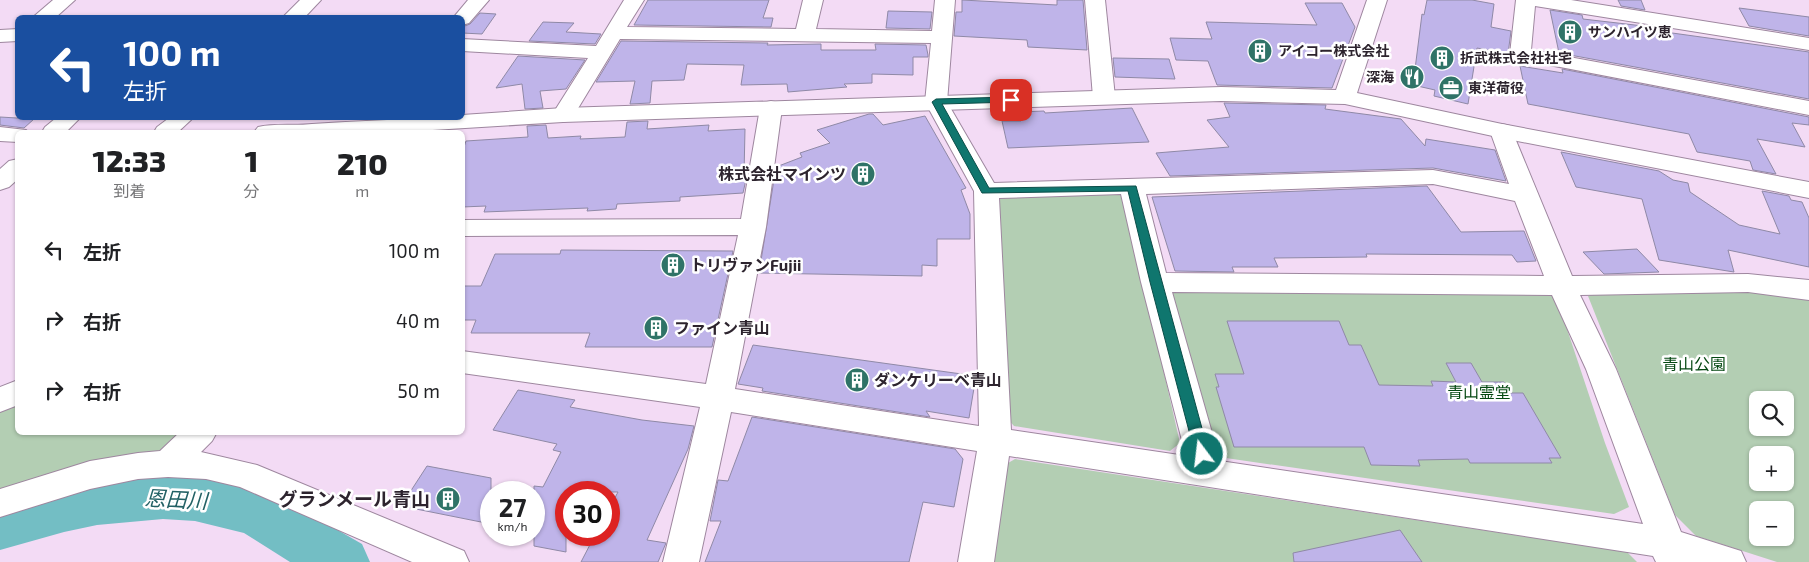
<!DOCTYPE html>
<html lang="ja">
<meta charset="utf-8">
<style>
body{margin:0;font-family:"Exo 2","Noto Sans JP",sans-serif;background:#f2f2f2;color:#202124;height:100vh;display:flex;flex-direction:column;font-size:19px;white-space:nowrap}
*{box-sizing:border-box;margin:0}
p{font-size:16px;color:#757577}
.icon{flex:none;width:28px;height:28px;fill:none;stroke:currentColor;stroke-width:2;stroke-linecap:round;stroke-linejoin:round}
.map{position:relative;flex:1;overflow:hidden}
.details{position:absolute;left:15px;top:130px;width:450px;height:305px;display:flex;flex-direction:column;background:#fff;border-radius:8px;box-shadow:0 1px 4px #0004}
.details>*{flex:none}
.top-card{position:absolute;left:15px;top:15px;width:450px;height:105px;border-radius:8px;box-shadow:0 1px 4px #0004;background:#1a4fa0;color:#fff;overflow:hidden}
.controls{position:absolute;left:1749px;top:391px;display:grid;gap:10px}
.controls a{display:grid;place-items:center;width:45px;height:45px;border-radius:8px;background:#fff;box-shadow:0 1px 4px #0004;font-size:25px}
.speed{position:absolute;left:480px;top:481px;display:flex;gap:10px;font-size:25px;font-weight:700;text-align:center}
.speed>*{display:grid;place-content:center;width:65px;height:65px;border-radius:50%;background:#fff;box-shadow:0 1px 4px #0004;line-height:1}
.speed small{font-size:12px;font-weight:400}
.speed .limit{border:8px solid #d22;background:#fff;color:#111}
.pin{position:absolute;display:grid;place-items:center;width:42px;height:42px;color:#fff;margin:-21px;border-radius:10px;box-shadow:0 2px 8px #0006}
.me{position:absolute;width:55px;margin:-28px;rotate:345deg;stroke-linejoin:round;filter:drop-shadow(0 0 4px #0008)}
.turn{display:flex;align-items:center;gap:18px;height:105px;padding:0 25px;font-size:22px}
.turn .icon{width:65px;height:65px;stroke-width:2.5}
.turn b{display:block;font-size:35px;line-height:42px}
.eta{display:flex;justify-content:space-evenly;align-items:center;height:85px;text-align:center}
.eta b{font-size:30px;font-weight:800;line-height:35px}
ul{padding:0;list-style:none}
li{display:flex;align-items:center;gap:15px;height:70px;padding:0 25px}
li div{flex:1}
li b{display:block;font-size:19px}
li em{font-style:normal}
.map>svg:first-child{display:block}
.green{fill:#b3ceb3;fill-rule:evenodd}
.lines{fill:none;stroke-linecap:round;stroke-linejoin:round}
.river{fill:#73bec4;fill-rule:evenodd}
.building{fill:#bfb4e9;stroke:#8f89a6}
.minor-casing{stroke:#9e879f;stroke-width:2}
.tertiary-casing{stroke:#9e879f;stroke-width:2}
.minor{fill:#fff;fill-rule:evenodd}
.tertiary{fill:#fff;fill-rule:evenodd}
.route{fill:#0f766e;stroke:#0a4d48}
.labels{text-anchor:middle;stroke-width:5;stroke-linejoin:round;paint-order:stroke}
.far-poi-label{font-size:14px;font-weight:bold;fill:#2d242e;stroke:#fff;text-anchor:start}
.poi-label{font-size:16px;font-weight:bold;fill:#2d242e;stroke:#fff;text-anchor:start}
.park-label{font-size:16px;fill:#054812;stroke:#fff}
.near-poi-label{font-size:19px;font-weight:bold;fill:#2d242e;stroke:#fff;text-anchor:end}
.near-water-label{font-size:21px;font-style:italic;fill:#226165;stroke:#fff}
</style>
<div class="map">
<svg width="1809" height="562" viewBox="0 0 1809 562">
<rect width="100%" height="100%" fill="#f3dbf5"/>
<!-- green -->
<g class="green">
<path d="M1117 193 1124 197 1180 443 1170 451 1014 426 1006 417 992 201 1000 195Z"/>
<path d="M1175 289 1543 291 1554 297 1567 329 1605 443 1629 507 1614 514 1219 457 1168 296Z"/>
<path d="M1602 291 1751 292 1809 299V562H1777L1696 536 1675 515 1588 296ZM1758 400H1785V428H1758ZM1758 455H1785V482H1758ZM1758 510H1785V538H1758Z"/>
<path d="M17 403 18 432 185 433 162 455 0 492V411Z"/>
<path d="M1015 459 1627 552 1637 562H989L1003 466Z"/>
</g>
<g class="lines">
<!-- river -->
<path class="river" d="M163 473 195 475 228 480 280 497 362 544 370 562H290L244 533 195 521 163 519 97 525 64 532 0 550V502C54 486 106 475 163 473Z"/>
</g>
<!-- building -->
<g class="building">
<path d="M648 0H769L763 18H773L771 27 634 25Z"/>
<path d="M962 0 1057 5V0H1083L1087 50 1028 47 1027 40 954 36 956 12H962Z"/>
<path d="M1427 0H1472L1494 4 1491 27 1511 31 1508 54 1477 48 1468 104 1434 96 1435 90 1413 85 1422 14 1424 15Z"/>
<path d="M1618 0H1641L1645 10 1621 6Z"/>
<path d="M1305 3H1342L1355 27 1332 88 1217 85 1208 61 1176 60 1170 38 1212 39 1206 22 1317 25Z"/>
<path d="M1739 8 1809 17V36L1749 26Z"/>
<path d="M1550 10 1582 15 1583 19 1652 27 1654 30 1665 32 1809 52V99L1559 53Z"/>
<path d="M888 11 932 12 930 29 886 28Z"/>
<path d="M480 13 496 14 482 34 462 33V27L470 24Z"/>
<path d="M543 22 574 23 566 32 601 34 595 44 529 41Z"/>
<path d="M621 41 768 43 767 45 821 44V50H876L875 44 926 45 928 55V57H913V75L872 74V83L844 84 847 87 788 92 787 84 741 85 744 65 687 64 684 80 652 81 650 103 630 104 635 81 596 82Z"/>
<path d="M518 56 585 60 566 89 540 91 543 108 525 109 522 84 496 88Z"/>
<path d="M1113 58 1169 59 1175 79 1115 77Z"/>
<path d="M1520 66 1563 73 1562 69 1809 117V125L1792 123 1805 147 1757 139 1776 174 1753 170 1750 161 1697 152 1689 134 1528 104Z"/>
<path d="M1224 103 1326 105 1325 109 1401 119 1425 146 1426 139 1495 150 1506 181 1433 168 1170 176 1156 153 1229 147 1207 120 1230 117Z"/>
<path d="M1132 108 1149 142 1008 148 1002 121H1021L1019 112 1044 111 1045 113Z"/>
<path d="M869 114H873L883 125 925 116 966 188 961 190 970 214V239H937V266L922 265V276L759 273 776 167 802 157 800 153 830 143 817 130Z"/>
<path d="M0 117 34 119 24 128 0 125Z"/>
<path d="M648 121 647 129 709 125 708 131 745 129 744 175H747L743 193 680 197V201L617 204 616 209 587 211 588 208 484 212 486 206 462 207V153L466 141 528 137 527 126 546 125 548 138 581 136 580 139 625 137 627 122Z"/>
<path d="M1561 152 1659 171 1673 180 1688 183 1690 192 1739 225 1780 234 1762 191 1789 196 1791 200 1802 202 1809 218V267L1728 250 1734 272 1659 260 1642 199 1576 187Z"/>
<path d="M1427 186 1461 232 1524 231 1536 261 1517 262 1512 255 1366 254 1367 257 1274 258 1278 267H1232L1234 272 1175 271 1152 197Z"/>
<path d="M1637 249 1659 272 1604 274 1583 252Z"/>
<path d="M561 250 733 251 712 347H585L590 333H471L476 320H462V286H481L495 254H560Z"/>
<path d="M1227 321H1339L1349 345H1361L1379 385 1433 386 1431 381 1456 382 1446 363H1471L1482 382H1504L1510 393H1523L1561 458H1549L1552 463H1470L1468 459 1418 460 1420 466 1371 465 1364 447H1234L1216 387H1219L1215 374H1244Z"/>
<path d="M753 345 976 376 969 418 926 411 930 417 762 391 763 388 738 384Z"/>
<path d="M518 390 575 400 570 407 642 420 694 426 688 449 647 540 666 543 658 562H581L595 535H609V509L618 492H566V552L534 546V486L543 487 561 452 553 450 557 444 493 430Z"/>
<path d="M752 417 955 449 963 459 954 507 923 502 909 562H705L721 521H710L718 480 728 481Z"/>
<path d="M427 466 491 478V524L401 506Z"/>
<path d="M1400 530 1422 562H1294L1293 553Z"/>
</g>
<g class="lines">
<defs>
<g id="minor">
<path d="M53 0H75L55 18H32Z"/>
<path d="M300 0H321L304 18H282Z"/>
<path d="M468 0H489L469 23 462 25V18H453Z"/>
<path d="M624 0H644L627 27 796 29 803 0H823L816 29 932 31 935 0H955L947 102 994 183 1433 170 1509 184 1490 131 1494 126 1502 124 1510 126 1572 276 1748 274 1809 280V300L1748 292 1580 295 1616 369 1681 532 1741 551 1746 562H1656L1653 556 1009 456 994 562H958L977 451 731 412 699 562H663L700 407 462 373V351L706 384 738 235 462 236V220L741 219 760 108 763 103 771 101 779 103 782 108 766 227 735 389 979 426 974 191 925 102 931 43 620 39 574 115 571 120 563 122 555 120 552 115 588 58 462 51V39L596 46ZM1433 184 1515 201 1544 276 1166 273 1146 194ZM1121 194 1141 282 1186 456 1011 430 999 198ZM1172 292 1552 295 1586 369 1643 524 1220 461Z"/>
<path d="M1085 0H1105L1115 97 1112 102 1104 104 1096 102 1093 97Z"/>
<path d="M1516 0H1571L1809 38V50L1535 6 1531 50 1809 101V115L1513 58 1510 54Z"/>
<path d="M18 29V41L0 42V30Z"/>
<path d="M56 118H80L66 132H42L45 127Z"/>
<path d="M169 118H193L178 132H154L157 127Z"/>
<path d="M18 159V179L9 187 0 190V169L9 161Z"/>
<path d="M18 380V405L0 412V387Z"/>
<path d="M180 432H217L212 441 201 452 257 465 464 551 469 562H412L240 487 206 479 168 477 138 479 90 489 0 517V489L90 461 138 453 160 451Z"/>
</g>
<g id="tertiary">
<path d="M1367 0H1387L1357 93 1502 124 1809 182V198L1502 138 1345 104 1221 101 563 122 400 132H254L258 127C275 123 294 126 312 124 362 121 412 118 462 118V115L563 108 1221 87 1336 90Z"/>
<path d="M0 127 26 130 28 132H18V142L0 141Z"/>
</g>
</defs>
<!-- minor casing -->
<use href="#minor" class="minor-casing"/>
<!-- tertiary casing -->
<use href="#tertiary" class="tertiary-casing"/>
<!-- minor -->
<use href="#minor" class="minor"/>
<!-- tertiary -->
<use href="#tertiary" class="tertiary"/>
</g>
<!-- route -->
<path class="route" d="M1011 97 1014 98V102L942 104 989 188 1136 186 1209 454 1207 458 1202 460 1197 458 1195 454 1150 282 1128 191 982 193 932 102 936 99Z"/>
<!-- icons -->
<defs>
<symbol id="building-disc" viewBox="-11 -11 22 22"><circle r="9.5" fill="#2f7367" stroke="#fff"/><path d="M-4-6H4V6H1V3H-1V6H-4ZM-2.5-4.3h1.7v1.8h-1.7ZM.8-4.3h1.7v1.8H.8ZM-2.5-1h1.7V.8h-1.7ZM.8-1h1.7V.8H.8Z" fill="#fff"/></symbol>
<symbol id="restaurant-disc" viewBox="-11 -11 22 22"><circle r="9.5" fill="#2f7367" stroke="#fff"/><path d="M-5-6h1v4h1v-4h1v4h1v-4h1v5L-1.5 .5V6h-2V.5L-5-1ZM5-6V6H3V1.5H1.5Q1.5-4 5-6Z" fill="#fff"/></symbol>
<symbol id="office-disc" viewBox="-11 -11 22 22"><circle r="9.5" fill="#2f7367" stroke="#fff"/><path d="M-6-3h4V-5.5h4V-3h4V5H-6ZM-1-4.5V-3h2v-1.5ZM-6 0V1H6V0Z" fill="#fff"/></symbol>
</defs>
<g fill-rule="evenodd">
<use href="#building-disc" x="1556" y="18" width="28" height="28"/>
<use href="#building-disc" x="1246" y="37" width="28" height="28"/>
<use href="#building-disc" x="1428" y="44" width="28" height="28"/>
<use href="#restaurant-disc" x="1398" y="63" width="28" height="28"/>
<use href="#office-disc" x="1437" y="74" width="28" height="28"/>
<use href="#building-disc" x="849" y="160" width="28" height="28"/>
<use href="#building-disc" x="659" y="251" width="28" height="28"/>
<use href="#building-disc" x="642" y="314" width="28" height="28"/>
<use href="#building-disc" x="843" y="366" width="28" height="28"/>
<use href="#building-disc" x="434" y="485" width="28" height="28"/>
</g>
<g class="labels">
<!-- far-poi labels -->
<g class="far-poi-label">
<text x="1588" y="37">サンハイツ恵</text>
<text x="1278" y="56">アイコー株式会社</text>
<text x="1460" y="63">折武株式会社社宅</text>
<text x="1394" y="82" text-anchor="end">深海</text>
<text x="1468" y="93">東洋荷役</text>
</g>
<!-- poi labels -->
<g class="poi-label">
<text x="846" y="180" text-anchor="end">株式会社マインツ</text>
<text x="690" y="271">トリヴァンFujii</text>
<text x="674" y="334">ファイン青山</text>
<text x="874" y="386">ダンケリーベ青山</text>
</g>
<!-- park labels -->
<g class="park-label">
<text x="1694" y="370">青山公園</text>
<text x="1479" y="398">青山霊堂</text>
</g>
<!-- near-poi labels -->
<g class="near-poi-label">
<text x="430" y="506">グランメール青山</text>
</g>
<!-- near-water labels -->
<g class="near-water-label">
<text transform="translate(176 500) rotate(3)" y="7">恩田川</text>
</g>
</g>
</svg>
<div class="controls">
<a><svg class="icon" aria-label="search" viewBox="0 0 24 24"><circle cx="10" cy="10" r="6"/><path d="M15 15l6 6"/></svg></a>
<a>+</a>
<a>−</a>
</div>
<div class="speed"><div>27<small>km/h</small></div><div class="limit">30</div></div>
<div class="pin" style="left:1011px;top:100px;background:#d93025"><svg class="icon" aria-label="arrive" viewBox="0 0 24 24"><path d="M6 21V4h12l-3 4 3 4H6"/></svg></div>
<svg class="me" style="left:1202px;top:454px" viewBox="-20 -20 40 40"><circle r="17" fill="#0f766e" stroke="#fff" stroke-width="3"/><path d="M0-11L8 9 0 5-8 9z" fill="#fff"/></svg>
<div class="top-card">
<div class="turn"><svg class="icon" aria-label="left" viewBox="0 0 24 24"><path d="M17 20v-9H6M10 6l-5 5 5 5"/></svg><div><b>100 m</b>左折</div></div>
</div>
<section class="details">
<div class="eta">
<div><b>12:33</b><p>到着</p></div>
<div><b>1</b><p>分</p></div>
<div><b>210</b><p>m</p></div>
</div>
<ul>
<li><svg class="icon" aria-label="left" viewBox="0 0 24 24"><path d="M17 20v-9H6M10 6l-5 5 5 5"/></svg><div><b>左折</b></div><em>100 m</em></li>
<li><svg class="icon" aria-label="right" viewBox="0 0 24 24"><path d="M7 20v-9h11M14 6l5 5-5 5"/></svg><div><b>右折</b></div><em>40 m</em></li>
<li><svg class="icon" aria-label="right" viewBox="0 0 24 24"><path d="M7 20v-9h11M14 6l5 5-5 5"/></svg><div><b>右折</b></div><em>50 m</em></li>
</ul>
</section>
</div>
